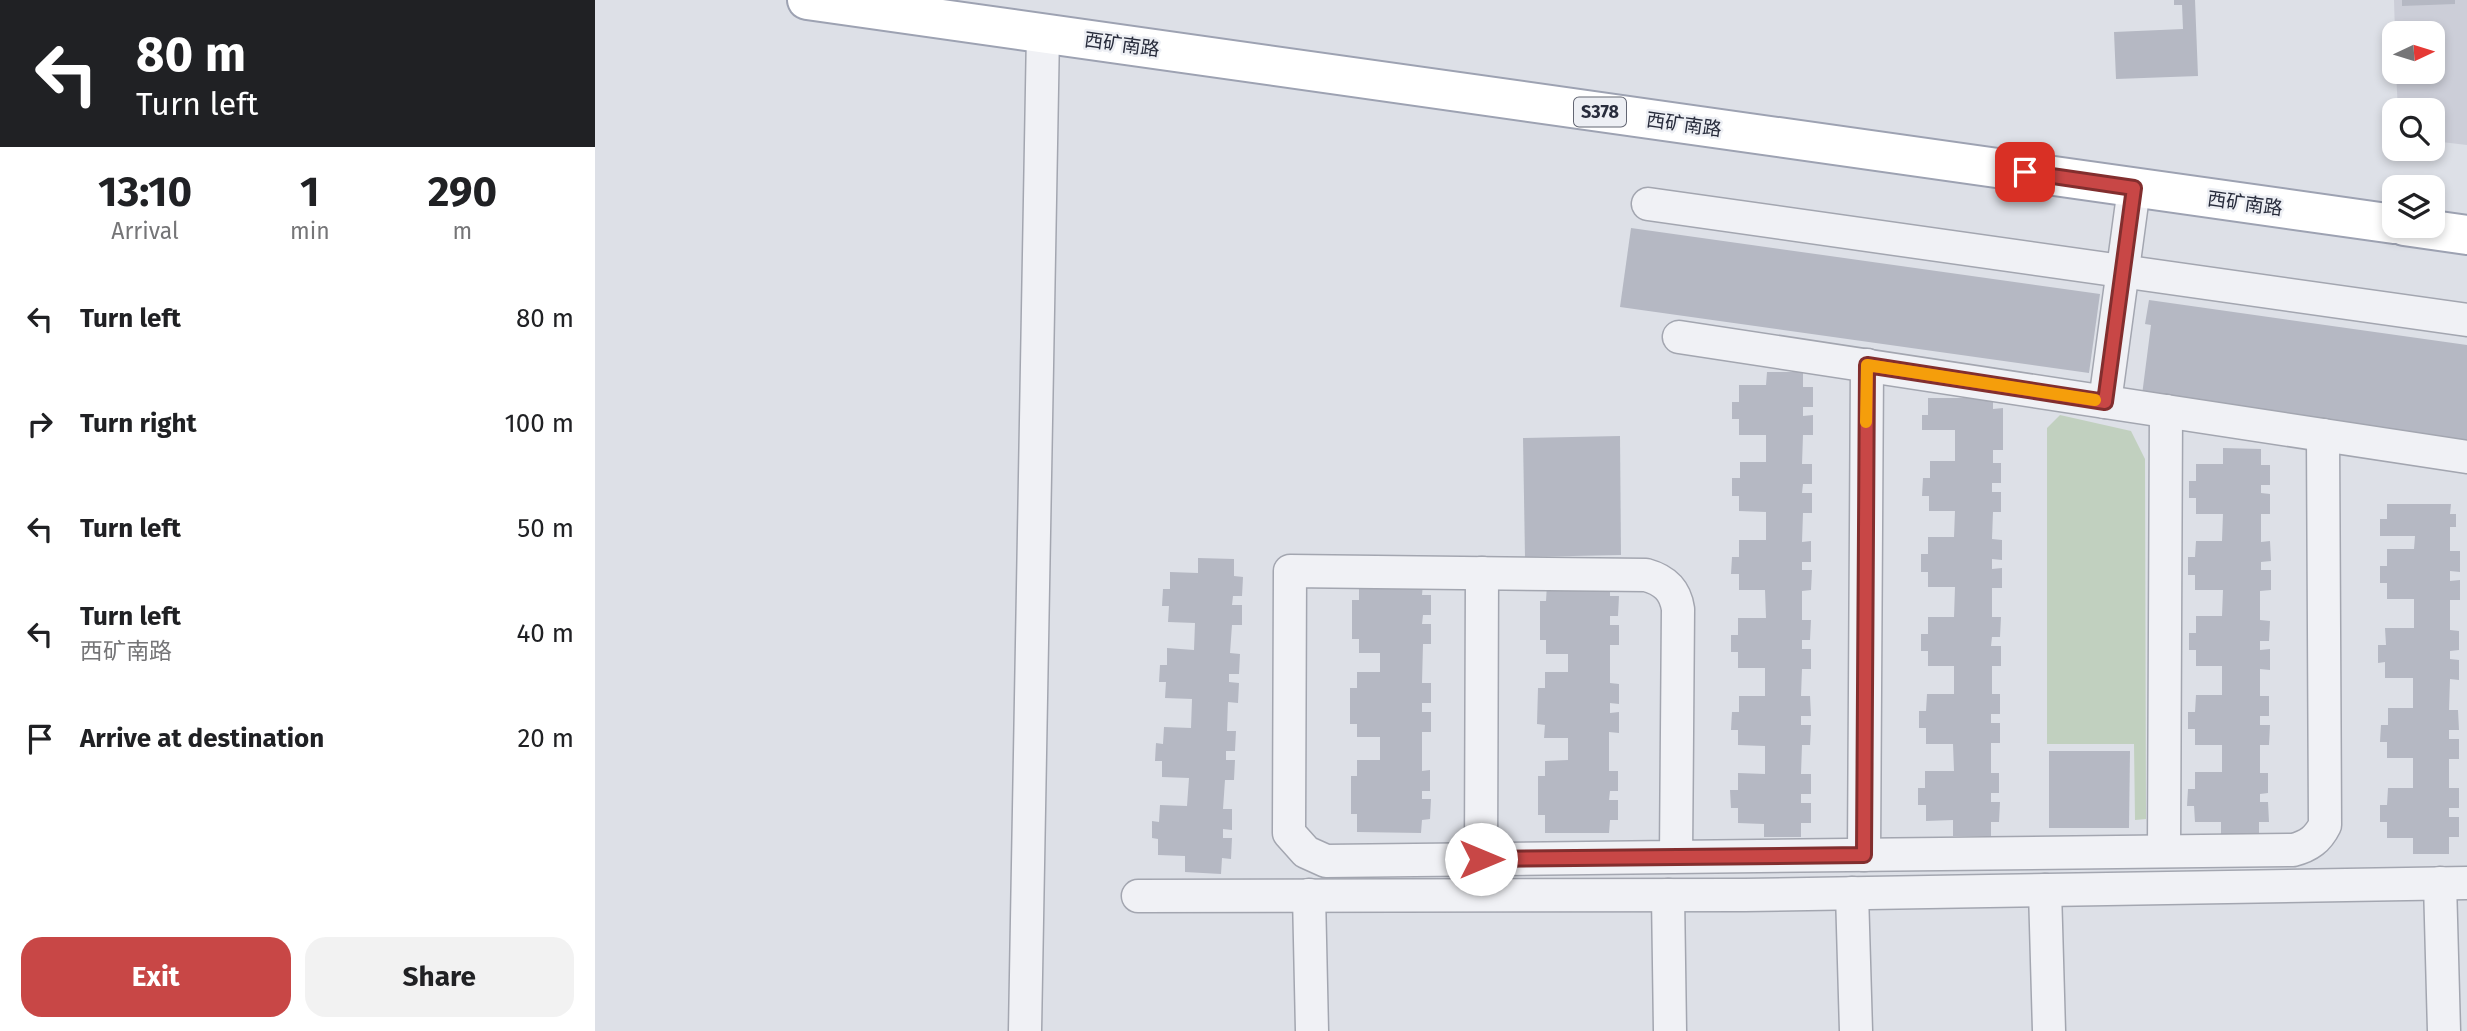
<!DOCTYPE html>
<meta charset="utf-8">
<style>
body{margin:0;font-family:"Fira Sans","Noto Sans SC",sans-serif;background:#f2f2f2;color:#202124;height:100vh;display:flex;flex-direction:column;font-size:26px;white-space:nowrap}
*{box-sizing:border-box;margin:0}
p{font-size:23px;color:#757577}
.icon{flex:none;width:38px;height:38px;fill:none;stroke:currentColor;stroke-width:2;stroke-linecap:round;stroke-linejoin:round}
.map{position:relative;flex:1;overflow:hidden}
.side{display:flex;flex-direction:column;background:#fff;width:595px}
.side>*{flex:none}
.hud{background:#202124;color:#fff;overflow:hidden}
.needle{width:46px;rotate:86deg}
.tools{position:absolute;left:1787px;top:21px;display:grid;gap:14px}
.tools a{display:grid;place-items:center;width:63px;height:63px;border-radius:14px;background:#fff;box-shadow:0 4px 10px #0003;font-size:35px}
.pin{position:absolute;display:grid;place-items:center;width:60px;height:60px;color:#fff;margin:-30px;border-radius:14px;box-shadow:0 4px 10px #0006}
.me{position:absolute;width:77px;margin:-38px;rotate:90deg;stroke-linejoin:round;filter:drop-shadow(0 0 5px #0008)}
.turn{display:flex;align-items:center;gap:24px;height:147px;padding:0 21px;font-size:32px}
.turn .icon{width:91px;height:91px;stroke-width:2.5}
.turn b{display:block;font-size:49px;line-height:60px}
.eta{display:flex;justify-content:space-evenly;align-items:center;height:119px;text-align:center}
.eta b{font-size:42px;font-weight:700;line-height:49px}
.button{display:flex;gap:14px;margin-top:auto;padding:14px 21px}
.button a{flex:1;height:80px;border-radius:21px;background:#c84746;color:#fff;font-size:28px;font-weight:700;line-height:80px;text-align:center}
.button a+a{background:#f2f2f2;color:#202124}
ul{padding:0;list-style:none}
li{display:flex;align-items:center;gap:21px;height:105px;padding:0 21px}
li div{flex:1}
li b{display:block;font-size:26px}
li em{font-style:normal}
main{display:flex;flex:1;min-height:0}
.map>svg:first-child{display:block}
.built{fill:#ccced8}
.green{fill:#c1d0bf}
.building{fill:#b5b8c3}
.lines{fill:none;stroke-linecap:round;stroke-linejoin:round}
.minor-casing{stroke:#a3a6b0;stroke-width:35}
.major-casing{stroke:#9da2b2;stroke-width:42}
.minor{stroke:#f0f1f5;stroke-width:32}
.major{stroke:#fff;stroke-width:38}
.route-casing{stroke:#822e2e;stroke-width:18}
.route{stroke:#c84746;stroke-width:12}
.slow{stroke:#f59e0b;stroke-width:12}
.labels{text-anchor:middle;stroke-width:5;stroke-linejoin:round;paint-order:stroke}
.shield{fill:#edeff4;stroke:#636673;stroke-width:2}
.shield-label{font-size:18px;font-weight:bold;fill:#282c3c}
.street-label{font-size:19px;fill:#282c3c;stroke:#edeff4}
</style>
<main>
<section class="side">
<div class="hud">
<div class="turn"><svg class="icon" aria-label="left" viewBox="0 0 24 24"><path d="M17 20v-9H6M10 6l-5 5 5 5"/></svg><div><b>80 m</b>Turn left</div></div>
</div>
<div class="eta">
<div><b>13:10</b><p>Arrival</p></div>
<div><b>1</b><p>min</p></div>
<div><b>290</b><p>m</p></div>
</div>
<ul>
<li><svg class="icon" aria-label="left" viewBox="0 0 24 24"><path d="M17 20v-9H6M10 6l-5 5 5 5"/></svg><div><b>Turn left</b></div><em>80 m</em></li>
<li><svg class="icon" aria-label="right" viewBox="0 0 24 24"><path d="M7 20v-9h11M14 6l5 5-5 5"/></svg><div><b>Turn right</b></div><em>100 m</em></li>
<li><svg class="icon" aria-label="left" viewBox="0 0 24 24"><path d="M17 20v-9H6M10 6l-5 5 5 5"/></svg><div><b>Turn left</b></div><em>50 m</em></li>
<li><svg class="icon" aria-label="left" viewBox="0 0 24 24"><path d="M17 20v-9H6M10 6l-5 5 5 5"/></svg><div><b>Turn left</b><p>西矿南路</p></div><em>40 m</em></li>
<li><svg class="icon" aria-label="arrive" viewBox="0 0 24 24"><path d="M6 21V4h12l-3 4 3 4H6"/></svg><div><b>Arrive at destination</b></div><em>20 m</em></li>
</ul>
<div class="button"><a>Exit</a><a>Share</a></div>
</section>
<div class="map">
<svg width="1872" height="1031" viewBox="0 0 1872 1031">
<rect width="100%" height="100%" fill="#dde0e7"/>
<!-- built -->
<path class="built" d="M1799 0H1872V145L1838 141V110H1803L1801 72H1838V33H1800Z"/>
<!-- green -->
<path class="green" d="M1465 415 1536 431 1550 459 1551 819 1540 820 1539 744H1452V428Z"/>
<!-- building -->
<g class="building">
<path d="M1579 0H1600L1603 76 1521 79 1519 32 1588 29 1587 5H1579Z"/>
<path d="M1807 0H1860V4L1807 6Z"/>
<path d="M1036 228 1505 294 1494 373 1025 307Z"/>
<path d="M1554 300 1872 345V440L1547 395 1556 325 1550 324Z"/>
<path d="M1172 372H1208V387H1218V407H1208V416L1218 415V435H1208L1207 464H1217V484H1208L1207 493H1217V513H1208L1207 542 1216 541V562H1207V570H1217L1216 590 1207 591V620H1216L1215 640H1207V649H1216V669H1207L1206 696H1215L1216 716H1206V725H1216L1215 745H1207L1206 774H1216V794H1206V803H1216V823H1206V837H1169V824L1143 823V808H1136L1135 790H1143V773L1170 774V746L1143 745V730H1136L1137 712H1144V696H1170V668H1143V652H1136V635H1143V618H1171L1170 590H1144V574H1136L1137 557H1144V540H1171V512L1144 511V496H1137V478H1145V462H1171V435H1144V419H1137V402H1144V385H1171Z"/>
<path d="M1333 398H1398V409L1408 408V450H1398V463H1406V483H1397V492H1406V512H1398L1397 539 1407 540V560L1397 559V569L1407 568V588H1397V617H1406L1405 637H1397L1396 646H1406V666H1397V694H1405V714H1396V723H1405V743H1396V773H1404V793H1396V802H1405L1404 822H1396V836H1358V820L1331 821V805H1323V788H1330V771H1359L1358 744H1331V728H1324V711H1331L1332 694H1359V666H1333V651H1326V634H1333V617H1359L1360 587H1333V572H1326V554H1333V537H1359L1360 511H1334V496H1327L1328 478H1335V461H1360V430H1327V415H1333Z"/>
<path d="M1025 436 1026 555 930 557 928 438Z"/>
<path d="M1628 448 1666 449V465H1675V485H1666V493L1675 494V514H1666V542L1675 541 1676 561 1666 562V570H1676V590L1665 591V620L1675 621 1674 641H1665V650L1675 649V670L1665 669V696H1674V716H1665V725H1675L1674 745H1665V773H1673V793L1665 794V802H1673L1674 822H1664V836H1626V822H1600L1599 806H1592L1593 789H1600V772H1627V745H1600V729H1593V712H1600L1601 695H1627V666H1601V650H1594V633H1601V616H1627L1628 590H1600V575H1593V557H1600L1601 541H1627L1628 514H1601V498H1594V481H1601V464H1628Z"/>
<path d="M1792 504H1856L1855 514H1861V527H1855V551H1865V572L1855 571V581L1865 580V600H1855V630L1864 631V650L1855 651V659L1864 660V680L1855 679 1854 710H1863L1864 730H1854V739H1864V759H1854V788H1864V808H1854V817H1864V837H1854V854H1818V838H1792V822H1785V805H1792L1793 788H1818V758H1792V742H1785L1786 725H1793V708H1818V678H1790V662L1783 663V645H1791L1790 628H1819V599H1792V583H1785V566H1792V549H1819L1820 536H1785V519H1792Z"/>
<path d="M603 558 639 559V576L648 577 647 596H638L637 605H647V625H637L635 653 645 654 644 674H634V682L644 683 643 703 633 702 632 731H641L640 751H631V760H640L639 780H630L628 809H637V830L628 829V838H637L636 859 627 858 626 874 590 872V856L563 855V839L557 838V821L564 822 565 805 592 806 594 778 567 777V761H560L561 743 568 744 569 727 596 728 597 699 570 698 571 682H564L565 665H572V648L599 650 600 623 573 622 574 606H567L568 589H575V572L603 573Z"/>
<path d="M764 583 828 584 827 595H836V615H828L827 624H836V644H828L827 683H836V703H827V712H836V732H827V771L835 770V791H827V799H836L835 819 827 820 826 833 762 832V814H756V776H762V760H785V737H762V724H755V688H762V672H785V653H764V639H757V600H764Z"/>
<path d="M952 584H1015V596H1024L1023 616H1015V625H1024V645H1015V683L1024 684V704L1015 703V713L1024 712V733L1014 732V771H1023V791H1015L1014 800H1023V820H1015L1014 833H950V815H943V776H950V761L973 760V738H949L950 725 942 724 943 688H950V672H973V654H951V640H945V601H951Z"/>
<path d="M1454 751H1535L1534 828H1454Z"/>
</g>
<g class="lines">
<defs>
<g id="minor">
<path d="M1053 204 1872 320"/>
<path d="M1084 337 1872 457"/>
<path d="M1510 402 1539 188"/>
<path d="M1569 851 1571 411"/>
<path d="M1269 855 1272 365"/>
<path d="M1081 857 1083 609C1080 589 1069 580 1051 575L695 571 694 833 711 852 731 861 1698 850C1714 846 1723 839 1730 825L1728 435"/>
<path d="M886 859 887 573"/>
<path d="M1845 883 1849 1031"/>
<path d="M1450 890 1454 1031"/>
<path d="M1257 893 1261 1031"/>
<path d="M714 895 717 1031"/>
<path d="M1073 895 1075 1031"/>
<path d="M543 896 1150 895 1872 883"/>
<path d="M430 1031 448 33"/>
</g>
<g id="major">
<path d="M212 0 1799 224"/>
<path d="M1809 226 1872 235"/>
</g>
</defs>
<!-- minor casing -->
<use href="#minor" class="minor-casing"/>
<!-- major casing -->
<use href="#major" class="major-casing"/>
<!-- minor -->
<use href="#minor" class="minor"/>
<!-- major -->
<use href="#major" class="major"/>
</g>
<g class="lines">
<defs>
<path id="route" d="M886 859 1269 855 1272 365 1510 402 1539 188 1430 172"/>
</defs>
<!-- route casing -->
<use href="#route" class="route-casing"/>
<!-- route -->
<use href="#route" class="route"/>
<!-- slow -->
<path class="slow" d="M1271 422 1272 365 1500 400"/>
</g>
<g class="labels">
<!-- shield labels -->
<rect class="shield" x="979" y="97.5" width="52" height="29" rx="5"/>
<g class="shield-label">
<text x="1005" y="118">S378</text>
</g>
<!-- street labels -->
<g class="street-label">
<text transform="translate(527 44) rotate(8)" y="7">西矿南路</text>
<text transform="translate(1089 124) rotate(8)" y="7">西矿南路</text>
<text transform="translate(1650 203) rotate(8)" y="7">西矿南路</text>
</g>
</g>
</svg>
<div class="tools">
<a><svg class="needle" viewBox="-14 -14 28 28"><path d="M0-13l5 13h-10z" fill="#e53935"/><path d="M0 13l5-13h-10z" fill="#757577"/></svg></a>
<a><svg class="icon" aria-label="search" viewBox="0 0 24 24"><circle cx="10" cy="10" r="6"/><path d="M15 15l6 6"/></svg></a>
<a><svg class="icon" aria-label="layers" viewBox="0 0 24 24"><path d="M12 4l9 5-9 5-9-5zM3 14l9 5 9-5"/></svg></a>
</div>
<div class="pin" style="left:1430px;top:172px;background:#d93025"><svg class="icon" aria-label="arrive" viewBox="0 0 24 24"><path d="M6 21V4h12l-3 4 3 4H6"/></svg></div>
<svg class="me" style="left:886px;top:859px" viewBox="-20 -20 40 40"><circle r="19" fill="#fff"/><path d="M0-13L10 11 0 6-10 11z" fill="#c84746"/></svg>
</div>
</main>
